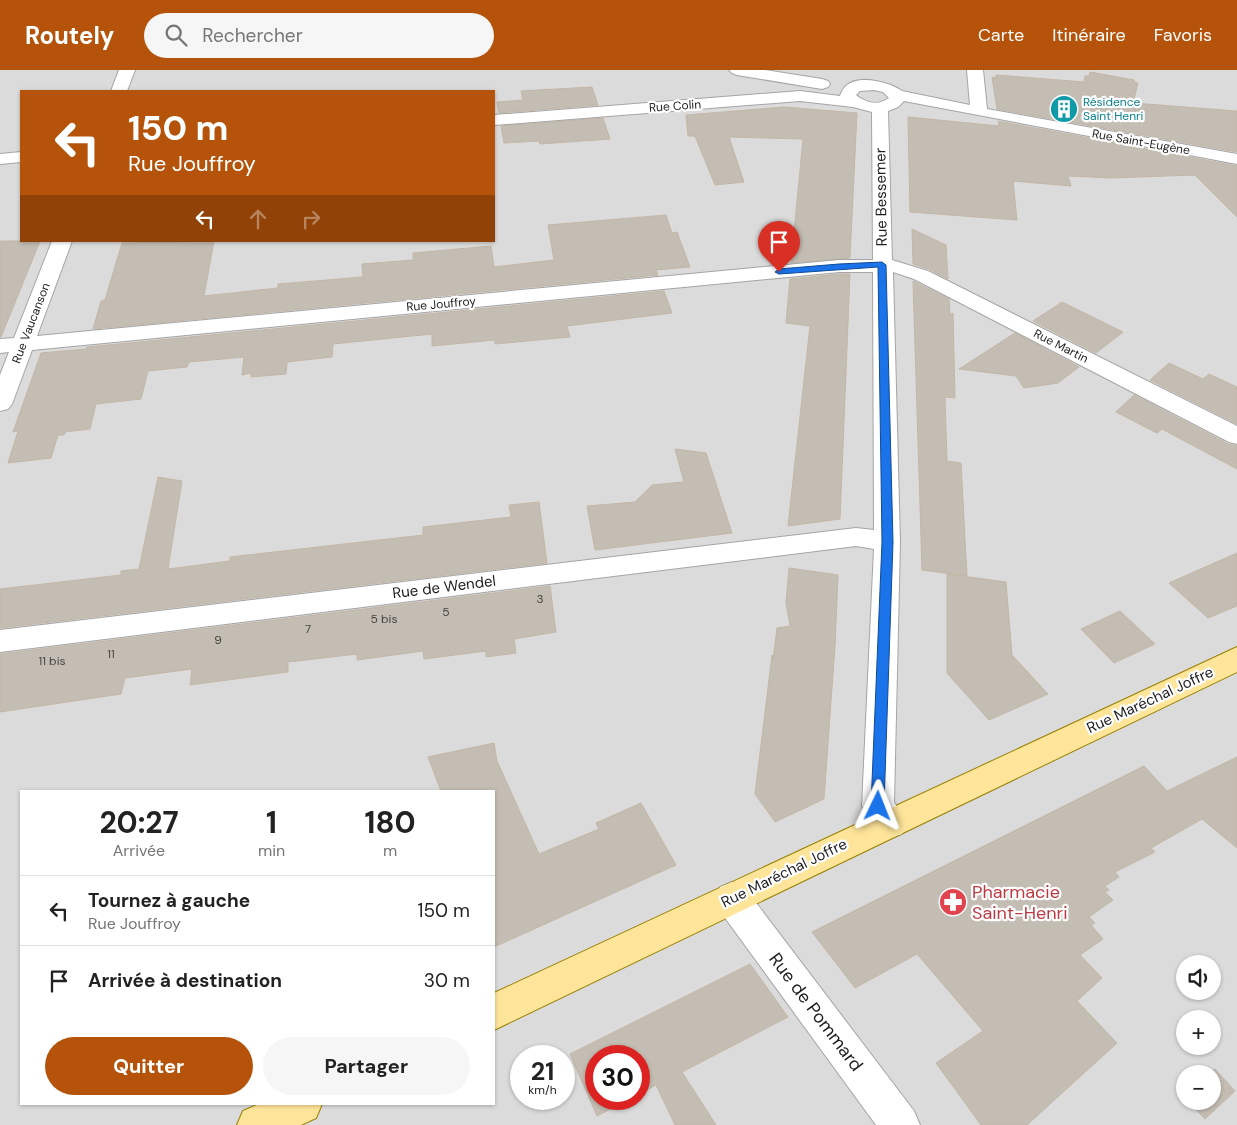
<!DOCTYPE html>
<html lang="fr">
<meta charset="utf-8">
<style>
body{margin:0;font-family:"DM Sans",sans-serif;background:#f6f6f6;color:#222;height:100vh;display:flex;flex-direction:column;font-size:19px;white-space:nowrap}
*{box-sizing:border-box;margin:0}
p{font-size:16px;color:#767676}
.icon{flex:none;width:28px;height:28px;fill:none;stroke:currentColor;stroke-width:2;stroke-linecap:round;stroke-linejoin:round}
.map{position:relative;flex:1;overflow:hidden}
.side{position:absolute;left:20px;top:720px;width:475px;height:315px;display:flex;flex-direction:column;background:#fff;border-radius:0px;box-shadow:0 1px 4px #0004}
.side>*{flex:none}
.hud{position:absolute;left:20px;top:20px;width:475px;height:152px;border-radius:0px;box-shadow:0 1px 4px #0004;background:#b45309;color:#fff;overflow:hidden}
.fabs{position:absolute;left:1176px;top:885px;display:grid;gap:10px}
.fabs a{display:grid;place-items:center;width:45px;height:45px;border-radius:50%;background:#fff;box-shadow:0 1px 4px #0004;font-size:25px}
.speed{position:absolute;left:510px;top:975px;display:flex;gap:10px;font-size:25px;font-weight:700;text-align:center}
.speed>*{display:grid;place-content:center;width:65px;height:65px;border-radius:50%;background:#fff;box-shadow:0 1px 4px #0004;line-height:1}
.speed small{font-size:12px;font-weight:400}
.speed .limit{border:8px solid #d22;background:#fff;color:#111}
.pin{position:absolute;display:grid;place-items:center;width:42px;height:42px;color:#fff;margin:-51px -21px;border-radius:50% 50% 50% 0;rotate:-45deg;box-shadow:0 0 5px #0007}
.pin .icon{rotate:45deg}
.me{position:absolute;width:55px;margin:-28px;rotate:2deg;stroke-linejoin:round;filter:drop-shadow(0 0 4px #0008)}
.turn{display:flex;align-items:center;gap:18px;height:105px;padding:0 25px;font-size:22px}
.turn .icon{width:65px;height:65px;stroke-width:2.5}
.turn b{display:block;font-size:35px;line-height:42px}
.lanes{display:flex;align-items:center;height:48px;padding:0 25px;background:#0003;justify-content:center;gap:25px;direction:ltr}
.lanes .off{opacity:.35}
.eta{display:flex;justify-content:space-evenly;align-items:center;height:85px;text-align:center}
.eta b{font-size:30px;font-weight:700;line-height:35px}
.action{display:flex;gap:10px;margin-top:auto;padding:10px 25px}
.action a{flex:1;height:58px;border-radius:30px;background:#b45309;color:#fff;font-size:20px;font-weight:700;line-height:58px;text-align:center}
.action a+a{background:#f6f6f6;color:#222}
ul{padding:0;list-style:none}
li{display:flex;align-items:center;gap:15px;height:70px;padding:0 25px;border-top:1px solid #e0e0e0}
li div{flex:1}
li b{display:block;font-size:19px}
li em{font-style:normal}
header{display:flex;align-items:center;gap:30px;box-sizing:border-box;height:70px;padding:0 25px;background:#b45309;color:#fff}
header strong{font-size:24px}
nav{display:flex;gap:28px;margin-inline-start:auto;font-size:18px}
.search{width:350px;height:45px;background:#f6f6f6;display:flex;align-items:center;gap:12px;box-sizing:border-box;padding:0 18px;border-radius:28px;color:#767676;font-size:19px}
.map>svg:first-child{display:block}
.residential{fill:#dcdbdb;fill-rule:evenodd}
.building{fill:#c4bdb3;stroke:#c2b7a6}
.lines{fill:none;stroke-linecap:round;stroke-linejoin:round}
.minor-casing{stroke:#a5a5a5;stroke-width:2}
.major-casing{stroke:#998100;stroke-width:2}
.minor{fill:#fff;fill-rule:evenodd}
.major{fill:#ffe59a;fill-rule:evenodd}
.route{fill:#1a73e8;stroke:#114b97}
.labels{text-anchor:middle;stroke-width:4.5;stroke-linejoin:round;paint-order:stroke}
.far-culture-label{font-size:12px;fill:#0d838f;stroke:#fff;text-anchor:start}
.far-street-label{font-size:12px;fill:#1e1e1e;stroke:#fff}
.number-label{font-size:12px;fill:#484643}
.street-label{font-size:15px;fill:#1e1e1e;stroke:#fff}
.near-health-label{font-size:18px;fill:#be3a42;stroke:#fff;text-anchor:start}
.near-street-label{font-size:18px;fill:#1e1e1e;stroke:#fff}
</style>
<header>
<strong>Routely</strong>
<div class="search"><svg class="icon" aria-label="search" viewBox="0 0 24 24"><circle cx="10" cy="10" r="6"/><path d="M15 15l6 6"/></svg>Rechercher</div>
<nav><a>Carte</a><a>Itinéraire</a><a>Favoris</a></nav>
</header>
<div class="map">
<svg width="1237" height="1055" viewBox="0 0 1237 1055">
<rect width="100%" height="100%" fill="#f0eee4"/>
<!-- residential -->
<path class="residential" d="M0 0H1237V1055H0ZM21 21H494V171H21ZM21 721H494V1034H21ZM1185 894H1212V921H1185ZM1185 949H1212V976H1185ZM521 986H564V1029H521ZM596 986H639V1029H596ZM1185 1004H1212V1031H1185Z"/>
<!-- building -->
<g class="building">
<path d="M1090 2 1134 10V12L1138 13 1133 33 1237 41V82L997 39 992 7 996 8V5L1084 12 1085 6H1089Z"/>
<path d="M592 17 598 35 499 43 497 32 523 30 521 21Z"/>
<path d="M784 37 857 43 850 188 791 193 803 69 729 67 744 112 715 115 695 66H688L686 45Z"/>
<path d="M908 47 999 56 998 51 1237 96V147L1195 105 1111 108 1068 106 1071 116 1013 111 1017 150 910 142Z"/>
<path d="M603 48 610 69 540 74 539 71 504 73 501 56Z"/>
<path d="M666 145 672 163 677 162 690 197 656 200 658 205 93 259 101 231 105 230 122 173 214 171 204 226 278 218V214L363 207 362 194 413 190V183L491 176 494 197 554 190 548 155Z"/>
<path d="M912 159 946 175 948 209 929 199 913 194Z"/>
<path d="M0 171H40L1 267H0Z"/>
<path d="M839 204H850L840 449 788 456 810 256 786 253 790 209Z"/>
<path d="M913 211 949 229 950 245 953 243 955 328 945 327 947 391 961 393 967 506 922 500Z"/>
<path d="M664 221 672 243 567 256 570 267 495 274V270L432 276V264L333 274 332 287 287 292 286 304 251 307V303L242 305 244 287 189 292 187 297 148 301 141 329 96 334 90 359 65 362 64 365H58L51 388 8 393 18 361 13 362 41 283 86 279 87 277Z"/>
<path d="M1062 232 1123 262 1096 283 1033 251Z"/>
<path d="M1015 263 1079 297 1058 313 1024 318 1016 306 959 299Z"/>
<path d="M1169 293 1203 309 1209 304 1237 317V354L1150 310Z"/>
<path d="M1134 325 1228 374 1237 376V399L1162 359 1157 363 1116 342Z"/>
<path d="M675 379 706 383 732 463 595 480 587 436 635 432 652 415 684 412Z"/>
<path d="M158 407 182 411 168 499 230 491V487L423 465V457L511 447 509 435 539 432 547 493 0 558V519L121 505V501L139 499Z"/>
<path d="M1237 483V536L1208 548 1169 513Z"/>
<path d="M789 498 838 505 835 576 824 729 775 752 755 724 772 585 773 590 777 558 790 556 786 533Z"/>
<path d="M947 504 1006 512 1012 585 1048 624 989 650 947 603Z"/>
<path d="M550 516 556 562 514 569 516 583 486 587V581L424 589 423 581 357 590V584L288 592V602L190 615 192 599 125 608 121 624 0 642V584Z"/>
<path d="M1120 541 1155 574 1114 593 1081 559Z"/>
<path d="M494 673 497 691 539 784 599 759 596 753 641 733 676 795 494 877V721H441L428 687Z"/>
<path d="M1237 687V778L1202 749 1151 778 1155 782 1115 802 1119 807 1105 816 1109 820 1105 822 1113 830 1089 847 1095 853 1091 855 1103 869 1080 885 1102 908 1077 931 1117 973 1027 1055H981L936 993 983 961 917 884 855 918 812 862 1144 696 1167 721Z"/>
<path d="M750 894 788 947 682 1002 716 1055H675L656 1015 639 1024V986H596V1029H630L597 1046 570 984Z"/>
<path d="M1215 999 1235 1021 1205 1049 1188 1031H1212V1004H1209Z"/>
</g>
<g class="lines">
<defs>
<g id="minor">
<path d="M119 0H135L127 21H111Z"/>
<path d="M729 0H765L822 9 828 11 830 14 828 17 822 19 737 5 732 3Z"/>
<path d="M967 0H983L987 39 1237 84V94L904 31 898 37 888 41 892 190 928 201 1237 356V374L1229 372 914 209 893 202 900 472 894 732 906 753 902 764 890 768 878 764 862 736 874 479 856 476 0 582V560L856 458 874 460 873 202H839L32 280 12 334 8 339 0 341V305L9 282 0 283V269L14 268 52 171H72L37 266 839 190H873L872 42 853 37 800 31 494 55V45L800 21 840 26C841 23 843 18 846 16 859 4 890 12 902 21L970 35ZM874 20 883 22 889 28C878 36 866 33 856 25L860 21Z"/>
<path d="M21 82V92L0 94V84Z"/>
<path d="M732 812 744 817 914 1041 920 1055H876L720 841 715 829 720 817Z"/>
</g>
<g id="major">
<path d="M1237 577V602L494 960V923Z"/>
<path d="M259 1034H322L316 1048 301 1055H237L243 1041Z"/>
</g>
</defs>
<!-- minor casing -->
<use href="#minor" class="minor-casing"/>
<!-- major casing -->
<use href="#major" class="major-casing"/>
<!-- minor -->
<use href="#minor" class="minor"/>
<!-- major -->
<use href="#major" class="major"/>
</g>
<!-- route -->
<path class="route" d="M882 192 886 195 893 472 884 736 882 740 878 742 873 740 871 736 882 472 878 197 779 204 775 202 779 199 839 194Z"/>
<!-- icons -->
<defs>
<symbol id="building-disc" viewBox="-11 -11 22 22"><circle r="9.5" fill="#0f9aa8" stroke="#fff"/><path d="M-4-6H4V6H1V3H-1V6H-4ZM-2.5-4.3h1.7v1.8h-1.7ZM.8-4.3h1.7v1.8H.8ZM-2.5-1h1.7V.8h-1.7ZM.8-1h1.7V.8H.8Z" fill="#fff"/></symbol>
<symbol id="pharmacy-disc" viewBox="-11 -11 22 22"><circle r="9.5" fill="#e0444e" stroke="#fff"/><path d="M-2-6h4v4h4v4h-4v4h-4v-4h-4v-4h4Z" fill="#fff"/></symbol>
</defs>
<g fill-rule="evenodd">
<use href="#building-disc" x="1048" y="23" width="32" height="32"/>
<use href="#pharmacy-disc" x="937" y="816" width="32" height="32"/>
</g>
<g class="labels">
<!-- far-culture labels -->
<g class="far-culture-label">
<text x="1083" y="36">Résidence<tspan x="1083" dy="14">Saint Henri</tspan></text>
</g>
<!-- far-street labels -->
<g class="far-street-label">
<text transform="translate(675 36) rotate(-4)" y="4">Rue Colin</text>
<text transform="translate(1141 72) rotate(10)" y="4">Rue Saint-Eugène</text>
<text transform="translate(441 234) rotate(-5)" y="4">Rue Jouffroy</text>
<text transform="translate(31 253) rotate(-69)" y="4">Rue Vaucanson</text>
<text transform="translate(1061 276) rotate(27)" y="4">Rue Martin</text>
</g>
<!-- number labels -->
<g class="number-label">
<text x="540" y="533">3</text>
<text x="446" y="546">5</text>
<text x="384" y="553">5 bis</text>
<text x="308" y="563">7</text>
<text x="218" y="574">9</text>
<text x="111" y="588">11</text>
<text x="52" y="595">11 bis</text>
</g>
<!-- street labels -->
<g class="street-label">
<text transform="translate(881 127) rotate(-91)" y="5">Rue Bessemer</text>
<text transform="translate(444 517) rotate(-7)" y="5">Rue de Wendel</text>
<text transform="translate(1150 630) rotate(-25)" y="5">Rue Maréchal Joffre</text>
<text transform="translate(784 803) rotate(-26)" y="5">Rue Maréchal Joffre</text>
</g>
<!-- near-health labels -->
<g class="near-health-label">
<text x="972" y="828">Pharmacie<tspan x="972" dy="21">Saint-Henri</tspan></text>
</g>
<!-- near-street labels -->
<g class="near-street-label">
<text transform="translate(816 942) rotate(53)" y="6">Rue de Pommard</text>
</g>
</g>
</svg>
<div class="fabs">
<a><svg class="icon" aria-label="sound" viewBox="0 0 24 24"><path d="M4 9h4l5-4v14l-5-4H4zM17 9q2 3 0 6"/></svg></a>
<a>+</a>
<a>−</a>
</div>
<div class="speed"><div>21<small>km/h</small></div><div class="limit">30</div></div>
<div class="pin" style="left:779px;top:202px;background:#d93025"><svg class="icon" aria-label="arrive" viewBox="0 0 24 24"><path d="M6 21V4h12l-3 4 3 4H6"/></svg></div>
<svg class="me" style="left:878px;top:736px" viewBox="-20 -20 40 40"><path d="M0-17L14 15 0 8-14 15z" fill="#1a73e8" stroke="#fff" stroke-width="4"/></svg>
<div class="hud">
<div class="turn"><svg class="icon" aria-label="left" viewBox="0 0 24 24"><path d="M17 20v-9H6M10 6l-5 5 5 5"/></svg><div><b>150 m</b>Rue Jouffroy</div></div>
<div class="lanes"><svg class="icon" aria-label="left" viewBox="0 0 24 24"><path d="M17 20v-9H6M10 6l-5 5 5 5"/></svg><svg class="icon off" aria-label="ahead" viewBox="0 0 24 24"><path d="M12 20V5M6 11l6-6 6 6"/></svg><svg class="icon off" aria-label="right" viewBox="0 0 24 24"><path d="M7 20v-9h11M14 6l5 5-5 5"/></svg></div>
</div>
<section class="side">
<div class="eta">
<div><b>20:27</b><p>Arrivée</p></div>
<div><b>1</b><p>min</p></div>
<div><b>180</b><p>m</p></div>
</div>
<ul>
<li><svg class="icon" aria-label="left" viewBox="0 0 24 24"><path d="M17 20v-9H6M10 6l-5 5 5 5"/></svg><div><b>Tournez à gauche</b><p>Rue Jouffroy</p></div><em>150 m</em></li>
<li><svg class="icon" aria-label="arrive" viewBox="0 0 24 24"><path d="M6 21V4h12l-3 4 3 4H6"/></svg><div><b>Arrivée à destination</b></div><em>30 m</em></li>
</ul>
<div class="action"><a>Quitter</a><a>Partager</a></div>
</section>
</div>
